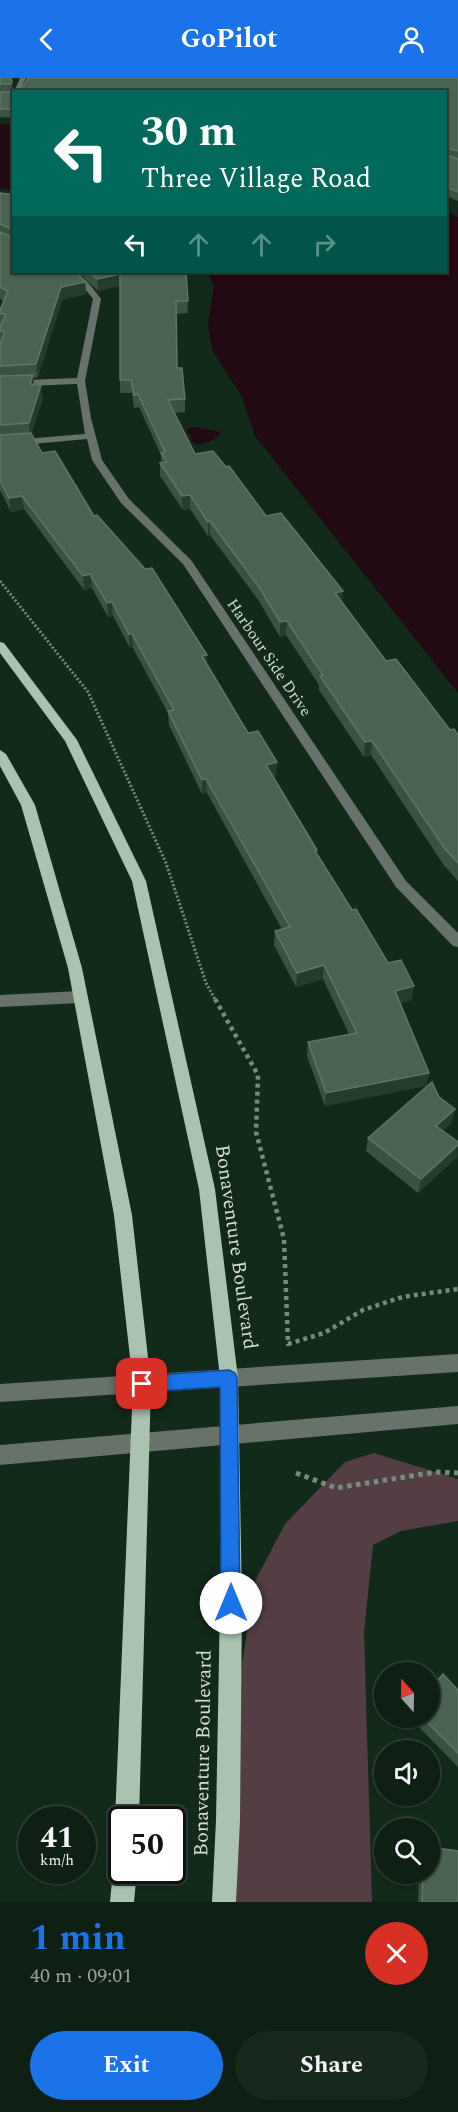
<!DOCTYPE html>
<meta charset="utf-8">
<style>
body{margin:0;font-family:Spectral,serif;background:#17281d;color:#f1f3f6;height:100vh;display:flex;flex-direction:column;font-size:22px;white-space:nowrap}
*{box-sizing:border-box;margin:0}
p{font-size:20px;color:#9ba3a0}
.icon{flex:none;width:33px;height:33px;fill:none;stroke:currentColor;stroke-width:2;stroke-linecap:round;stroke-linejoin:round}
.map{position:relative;height:1824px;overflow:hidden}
.side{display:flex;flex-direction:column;background:#0e2014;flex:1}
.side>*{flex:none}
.banner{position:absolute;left:12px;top:12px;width:435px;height:183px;border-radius:0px;box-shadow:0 2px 4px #0004,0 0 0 2px #2e3e34;background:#00695c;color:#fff;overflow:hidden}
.needle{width:39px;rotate:340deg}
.tools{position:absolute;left:374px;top:1584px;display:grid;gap:12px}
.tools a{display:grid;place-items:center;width:66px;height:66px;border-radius:50%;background:#0e2014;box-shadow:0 2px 4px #0004,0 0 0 2px #2e3e34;font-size:30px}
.speed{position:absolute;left:18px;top:1728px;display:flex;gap:12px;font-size:30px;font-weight:700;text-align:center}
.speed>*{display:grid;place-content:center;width:78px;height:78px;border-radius:50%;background:#0e2014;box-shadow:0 2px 4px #0004,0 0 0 2px #2e3e34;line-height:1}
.speed small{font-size:15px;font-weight:400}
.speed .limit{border:3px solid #111;border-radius:9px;background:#fff;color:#111}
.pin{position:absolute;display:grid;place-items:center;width:51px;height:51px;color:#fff;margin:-26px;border-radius:12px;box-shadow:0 3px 9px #0006}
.me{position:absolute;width:66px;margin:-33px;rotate:0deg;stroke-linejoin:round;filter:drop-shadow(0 0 4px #0008)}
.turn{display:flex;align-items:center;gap:21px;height:126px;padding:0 30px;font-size:27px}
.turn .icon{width:78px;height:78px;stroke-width:2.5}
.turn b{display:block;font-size:42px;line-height:51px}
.lanes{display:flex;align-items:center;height:57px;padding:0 30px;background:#0003;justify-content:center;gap:30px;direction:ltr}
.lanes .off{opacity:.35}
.round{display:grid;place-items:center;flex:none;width:63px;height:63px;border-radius:32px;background:#17281d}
.overview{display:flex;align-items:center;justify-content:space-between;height:102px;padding:0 30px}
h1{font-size:36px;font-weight:700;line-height:45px;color:#1a73e8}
.button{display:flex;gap:12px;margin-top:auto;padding:12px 30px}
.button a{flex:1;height:69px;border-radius:36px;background:#1a73e8;color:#fff;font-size:24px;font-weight:700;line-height:69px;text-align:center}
.button a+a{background:#17281d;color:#f1f3f6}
header{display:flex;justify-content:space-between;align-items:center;height:78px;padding:0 30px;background:#1a73e8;color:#fff;font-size:27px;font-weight:700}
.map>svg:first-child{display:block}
.green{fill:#543e44}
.water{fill:#220912}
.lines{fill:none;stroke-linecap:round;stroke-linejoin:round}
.path-far2{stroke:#778a7d;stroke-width:3;stroke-dasharray:2 2;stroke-linecap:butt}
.path-far1{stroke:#778a7d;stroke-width:4.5;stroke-dasharray:4 4;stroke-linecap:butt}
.path{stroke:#778a7d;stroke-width:5;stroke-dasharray:4.5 4.5;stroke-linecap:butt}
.minor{fill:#67726a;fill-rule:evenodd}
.major{fill:#aac2b0;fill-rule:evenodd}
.wall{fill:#3a5341}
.shaded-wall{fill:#233c2b}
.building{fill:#4a6251;stroke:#5f7565;stroke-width:1.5}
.route{fill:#1a73e8;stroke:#114b97;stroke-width:1.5}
.labels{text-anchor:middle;stroke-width:6;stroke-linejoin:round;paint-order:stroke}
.far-street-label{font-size:16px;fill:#d0dfd4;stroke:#122a1a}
.street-label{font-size:20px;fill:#d0dfd4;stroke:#122a1a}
</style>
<header><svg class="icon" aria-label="back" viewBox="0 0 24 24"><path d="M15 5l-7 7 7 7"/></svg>GoPilot<svg class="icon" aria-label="person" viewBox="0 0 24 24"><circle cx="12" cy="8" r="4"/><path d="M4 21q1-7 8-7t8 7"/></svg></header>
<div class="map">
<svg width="458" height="1824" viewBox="0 0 458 1824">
<rect width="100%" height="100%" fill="#122a1a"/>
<!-- green -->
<path class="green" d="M374 1375 458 1401V1443L401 1453 373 1467 364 1554 372 1824H234L241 1593 255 1503 285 1446 345 1384Z"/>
<!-- water -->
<g class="water">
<path d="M0 46 13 47V112L0 111Z"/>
<path d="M446 134 458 139V615L255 358 241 317 212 272 208 246 214 207 207 194H446Z"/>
<path d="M193 349 217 353 221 356C213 363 200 370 191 363V357L186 355 188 350Z"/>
</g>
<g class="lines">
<!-- path-far2 -->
<path class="path-far2" d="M0 503 88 614 166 785 206 905 216 923"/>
<!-- path-far1 -->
<path class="path-far1" d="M215 921 258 997 256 1054 284 1161 288 1266 324 1255 363 1232 402 1219 458 1211"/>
<!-- path -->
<path class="path" d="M296 1395 336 1410 436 1394 458 1395"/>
<!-- minor -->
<g class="minor">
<path d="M20 0H26L19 14 14 15Z"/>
<path d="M59 194C81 192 89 205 101 221L85 303 91 340 102 382 129 421 191 482 406 803 458 855V869L453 868 396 809 183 486 121 425 92 382 87 361 0 369V363L85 356 77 306 0 309V303L77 300 93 221 78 202Z"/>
<path d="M80 913 85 915 88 919 85 923 80 925 0 929V917Z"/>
<path d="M458 1276V1294L0 1324V1306Z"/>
<path d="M458 1328V1346L0 1387V1367Z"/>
</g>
<!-- major -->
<g class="major">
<path d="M0 564 4 565 77 662 146 803 215 1111 238 1300 242 1525 240 1742 236 1824H212L216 1742 220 1525V1300L199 1111 132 803 65 663 0 575Z"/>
<path d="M0 672 6 676 35 727 82 890 132 1137 151 1306 139 1742H122V1751L115 1742 133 1306 114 1137 68 890 21 727 0 688Z"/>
<path d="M122 1782V1792H137L134 1824H110L113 1792 117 1784Z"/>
</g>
</g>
<!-- wall -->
<g class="wall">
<path d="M0 0H11L13 11 12 14H14V40L0 39Z"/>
<path d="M458 0V123L446 118V14L20 13Z"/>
<path d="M0 115 14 117V194H186L188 235 176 236 177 290 185 321V334L174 335 195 376 266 438 342 524 386 583 450 652 458 657V803L443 786 371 677 364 679 319 612V607L286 557 280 559 259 523 210 457 208 458 190 431 183 432 160 398V385H161V377L139 329 134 330 132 315H120V208L98 213 80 196 78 195 85 204 86 216 62 222 38 299 33 300 34 307 43 320 31 356 42 375 94 438 207 577V587L248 655 276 699H273L317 772V777L352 832 412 922 400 925 429 995 426 1008 325 1028 307 978 308 964 349 956 323 901 296 909 274 867 275 853 282 851 207 715 202 716 169 647 168 635 133 570H130L113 538 108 539 92 510 84 512 24 431 11 434 0 412V236L4 223 0 221Z"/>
<path d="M439 1019 452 1045 443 1053 457 1079 418 1115 366 1073 368 1060Z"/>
<path d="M458 1612V1689L410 1640H429Z"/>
<path d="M419 1796H429L458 1824H418Z"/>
</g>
<!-- shaded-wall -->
<g class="shaded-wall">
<path d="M12 3 13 11 12 14 11 6Z"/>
<path d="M120 196 121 208 98 213 97 201Z"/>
<path d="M85 204 86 216 62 222 38 299 36 286 61 209Z"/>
<path d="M33 297 34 310 30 306Z"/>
<path d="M41 307 43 320 30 358 29 345Z"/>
<path d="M190 417V431L183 432 182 418Z"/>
<path d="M22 418 24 431 11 434 9 420Z"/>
<path d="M210 443V457L208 458V444Z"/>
<path d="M90 496 92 510 84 512 83 498Z"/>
<path d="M343 513 342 527 335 515Z"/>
<path d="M112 524 113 538 108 539 107 525Z"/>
<path d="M287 543 286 557 280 559V544Z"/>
<path d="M129 556H132L133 570H130Z"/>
<path d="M207 577V591L202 578Z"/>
<path d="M372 663 371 677 364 679 365 664Z"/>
<path d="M277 684 276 699 265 701 266 687Z"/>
<path d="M206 701 207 715 202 716V702Z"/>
<path d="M324 887 323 901 296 909 297 895Z"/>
<path d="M414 908 412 922 393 927 395 913Z"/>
<path d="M429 995 426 1008 325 1028 326 1015Z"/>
<path d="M455 1031 452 1045 434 1062 436 1048Z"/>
<path d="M458 1067 457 1079 418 1115 421 1101Z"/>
</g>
<!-- building -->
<g class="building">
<path d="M0 0H11L12 3 11 6H0Z"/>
<path d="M28 0H458V73L446 70V71V14H14L17 9 20 13Z"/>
<rect x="0" y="14" width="14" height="17"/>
<path d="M446 77 458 81V114L446 109Z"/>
<path d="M0 115 14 117V152L0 146Z"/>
<path d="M0 154 14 160V194H77L85 204 61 209 36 286 0 288V266L5 254 0 253V249L6 236H0V232L8 213 0 209Z"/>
<path d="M89 194H186L188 223H176L177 290H182L185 321 168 322 195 376 213 373 226 389 229 388 266 438 281 435 343 513 335 515 386 583 396 581 450 652 454 651 458 657V785L445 771 372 663 365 664 320 598 323 597 287 543 280 544 259 509 210 443 208 444 190 417 182 418 160 385 167 384 161 375 165 374 138 316 134 317 131 302H120V196L97 201Z"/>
<path d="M33 297 30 306 41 307 29 345 0 347V298Z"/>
<path d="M31 355 42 375 55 373 94 438 97 437 145 491 152 490 207 577 202 578 248 655 258 653 277 684 266 687 317 772 315 773 352 832 356 831 388 885 401 882 414 908 395 913 429 995 326 1015 308 964 357 955 324 887 297 895 275 853 290 849 206 701 202 702 168 633 174 632 132 556H129L112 524 107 525 90 496 83 498 22 418 9 420 0 402V357Z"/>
<path d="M432 1004 439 1019 455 1031 436 1048 458 1064V1067L421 1101 368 1060Z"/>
<path d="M443 1596 458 1612V1675L423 1640H429V1613Z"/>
<path d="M429 1769 458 1773V1824H422L423 1796H429Z"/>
</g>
<!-- route -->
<path class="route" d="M229 1292 235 1295 237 1300 240 1525 237 1532 231 1535 224 1532 221 1525 220 1309 142 1314 136 1312 133 1306 136 1300 142 1298Z"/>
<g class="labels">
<!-- far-street labels -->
<g class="far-street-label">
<text transform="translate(270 579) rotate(56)" y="6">Harbour Side Drive</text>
</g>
<!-- street labels -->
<g class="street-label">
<text transform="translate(237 1169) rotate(82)" y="7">Bonaventure Boulevard</text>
<text transform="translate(202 1675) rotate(-89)" y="7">Bonaventure Boulevard</text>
</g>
</g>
</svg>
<div class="tools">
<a><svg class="needle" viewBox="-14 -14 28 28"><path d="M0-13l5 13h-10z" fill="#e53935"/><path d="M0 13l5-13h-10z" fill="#9ba3a0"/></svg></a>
<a><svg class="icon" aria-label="sound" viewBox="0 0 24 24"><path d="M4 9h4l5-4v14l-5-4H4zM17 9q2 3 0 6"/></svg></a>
<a><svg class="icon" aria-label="search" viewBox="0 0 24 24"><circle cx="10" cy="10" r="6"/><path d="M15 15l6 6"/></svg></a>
</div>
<div class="speed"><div>41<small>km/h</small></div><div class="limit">50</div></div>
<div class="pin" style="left:142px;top:1306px;background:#d93025"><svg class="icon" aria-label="arrive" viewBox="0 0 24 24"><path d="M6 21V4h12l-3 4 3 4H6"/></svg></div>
<svg class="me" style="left:231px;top:1525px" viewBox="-20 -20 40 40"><circle r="19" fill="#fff"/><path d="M0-13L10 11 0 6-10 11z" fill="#1a73e8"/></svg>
<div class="banner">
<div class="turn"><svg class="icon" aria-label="left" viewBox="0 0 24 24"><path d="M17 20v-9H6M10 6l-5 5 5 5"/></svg><div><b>30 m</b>Three Village Road</div></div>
<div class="lanes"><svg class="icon" aria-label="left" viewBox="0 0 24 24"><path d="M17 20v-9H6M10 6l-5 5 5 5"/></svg><svg class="icon off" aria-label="ahead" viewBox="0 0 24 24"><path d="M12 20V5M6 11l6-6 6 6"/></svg><svg class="icon off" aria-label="ahead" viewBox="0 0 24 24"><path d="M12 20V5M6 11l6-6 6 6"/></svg><svg class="icon off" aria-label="right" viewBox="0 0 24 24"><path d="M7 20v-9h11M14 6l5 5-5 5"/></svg></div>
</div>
</div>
<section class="side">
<div class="overview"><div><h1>1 min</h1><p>40 m · 09:01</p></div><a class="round" style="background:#d93025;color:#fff"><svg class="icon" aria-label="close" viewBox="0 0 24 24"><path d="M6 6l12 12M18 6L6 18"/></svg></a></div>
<div class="button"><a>Exit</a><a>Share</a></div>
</section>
